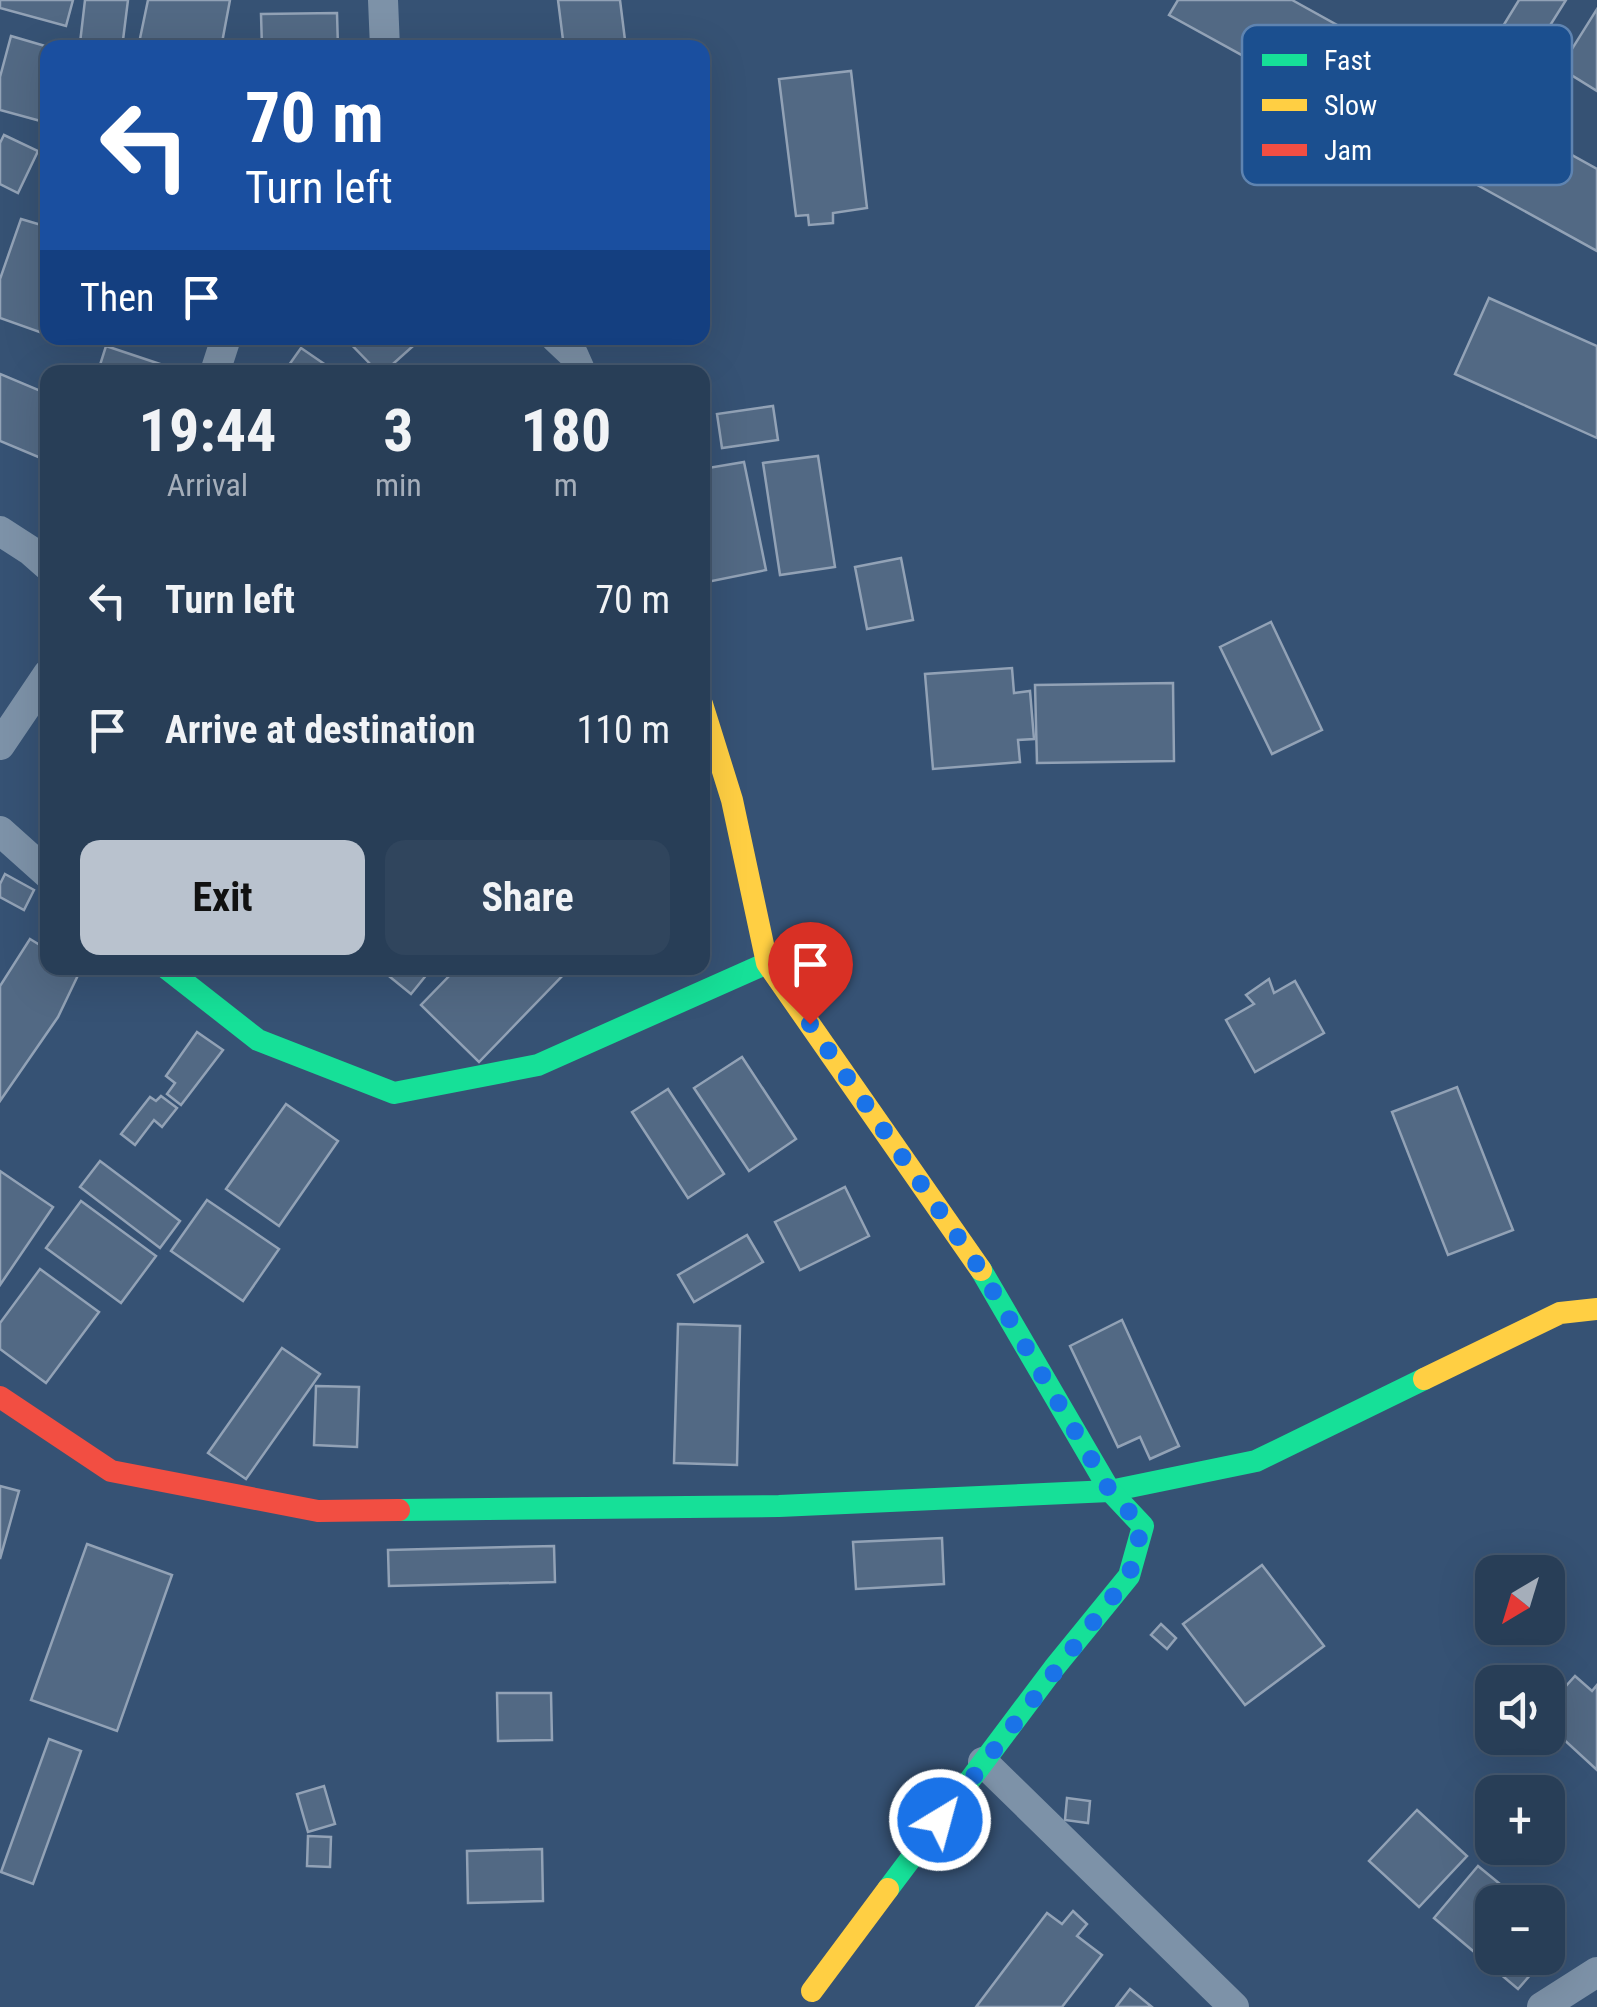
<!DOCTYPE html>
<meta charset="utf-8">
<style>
body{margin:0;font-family:"Roboto Condensed",sans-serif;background:#30455d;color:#f1f3f6;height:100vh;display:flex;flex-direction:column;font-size:38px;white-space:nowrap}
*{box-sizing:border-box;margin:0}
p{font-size:32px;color:#a5aeba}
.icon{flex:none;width:55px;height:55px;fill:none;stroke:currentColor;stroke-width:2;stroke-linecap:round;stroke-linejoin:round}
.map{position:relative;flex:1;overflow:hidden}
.side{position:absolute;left:40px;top:365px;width:670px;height:610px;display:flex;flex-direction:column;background:#283e57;border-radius:20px;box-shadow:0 10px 40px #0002,0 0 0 2px #44576d}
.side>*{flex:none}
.top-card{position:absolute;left:40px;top:40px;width:670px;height:305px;border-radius:20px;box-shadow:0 10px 40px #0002,0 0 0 2px #44576d;background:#1a4fa0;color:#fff;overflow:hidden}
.needle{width:65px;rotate:218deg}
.controls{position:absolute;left:1475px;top:1555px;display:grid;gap:20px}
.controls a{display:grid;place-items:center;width:90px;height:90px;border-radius:20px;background:#283e57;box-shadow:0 10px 40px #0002,0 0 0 2px #44576d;font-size:50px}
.pin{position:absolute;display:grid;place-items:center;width:85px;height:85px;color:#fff;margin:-102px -42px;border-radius:50% 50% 50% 0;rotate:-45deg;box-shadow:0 0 10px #0007}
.pin .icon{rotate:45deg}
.me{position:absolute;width:110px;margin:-55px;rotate:37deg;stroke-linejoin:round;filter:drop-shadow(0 0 8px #0008)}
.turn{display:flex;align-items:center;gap:35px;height:210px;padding:0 40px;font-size:45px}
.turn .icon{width:130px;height:130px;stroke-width:2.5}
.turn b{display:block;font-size:70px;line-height:85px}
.then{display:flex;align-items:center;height:95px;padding:0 40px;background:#0003;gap:20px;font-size:38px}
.eta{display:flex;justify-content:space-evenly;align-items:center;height:170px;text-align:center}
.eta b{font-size:60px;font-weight:700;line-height:70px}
.button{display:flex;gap:20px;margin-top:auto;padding:20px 40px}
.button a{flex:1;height:115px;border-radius:20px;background:#b9c2ce;color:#111;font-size:40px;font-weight:700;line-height:115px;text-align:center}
.button a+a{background:#30455d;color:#f1f3f6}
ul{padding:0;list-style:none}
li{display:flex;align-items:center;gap:30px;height:130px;padding:0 40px}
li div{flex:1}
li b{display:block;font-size:38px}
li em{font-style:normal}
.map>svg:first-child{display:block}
.building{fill:#526984;stroke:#92a2b6;stroke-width:2.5}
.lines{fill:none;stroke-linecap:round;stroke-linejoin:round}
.street{stroke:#7d92a8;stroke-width:30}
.fast{stroke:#16e098;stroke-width:22}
.slow{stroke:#ffcf43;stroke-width:22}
.jam{stroke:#f24e42;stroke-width:22}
.route{stroke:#1a73e8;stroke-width:18;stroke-dasharray:0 32.4}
.key{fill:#1b4f8f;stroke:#5f84b1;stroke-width:2.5}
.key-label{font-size:28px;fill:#fff}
</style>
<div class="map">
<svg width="1597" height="2007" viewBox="0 0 1597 2007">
<rect width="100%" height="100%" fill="#365274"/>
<!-- building -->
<g class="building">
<path d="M0 0H73L66 26 0 8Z"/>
<path d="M85 0H128L122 48 80 43Z"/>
<path d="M148 0H230L221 48H138Z"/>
<path d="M558 0H620L626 48H564Z"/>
<path d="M1178 0H1292L1597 169V251L1169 15Z"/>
<path d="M1519 0H1566L1534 51 1500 31Z"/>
<path d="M1597 9V91L1560 68Z"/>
<path d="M337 13 338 48H262L261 14Z"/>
<path d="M11 36 52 48H48V123L0 110V77Z"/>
<path d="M851 71 867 208 833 213V223L809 225 808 215 796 216 779 79Z"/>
<path d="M4 135 38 151 18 193 0 184V143Z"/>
<path d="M21 219 48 227V335L0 318V279Z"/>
<path d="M1489 298 1597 346V438L1455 374Z"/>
<path d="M345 338H422L384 372H378Z"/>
<path d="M106 346 178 370 123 372 100 365Z"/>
<path d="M301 348 336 372H284Z"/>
<path d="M0 374 48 394V461L0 441Z"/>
<path d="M773 406 778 440 722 448 717 414Z"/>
<path d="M818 456 835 567 780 575 763 463Z"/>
<path d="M744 462 766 570 702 583V469Z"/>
<path d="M901 558 913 620 867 629 855 567Z"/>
<path d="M1271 622 1322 730 1272 754 1220 647Z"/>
<path d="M1012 668 1014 693 1030 691 1034 739 1018 740 1020 762 933 769 925 674Z"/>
<path d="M1173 683 1174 761 1037 763 1035 685Z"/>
<path d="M5 874 34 890 24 910 0 897V884Z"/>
<path d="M30 939 48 950V968L81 969 58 1017 0 1101V986Z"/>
<path d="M379 968H432L411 994Z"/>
<path d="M457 968H564L567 971 479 1062 421 1005Z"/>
<path d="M1269 979 1274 993 1295 981 1324 1033 1255 1072 1226 1020 1254 1004 1246 995Z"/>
<path d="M197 1032 223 1050 181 1105 167 1094 175 1083 166 1076Z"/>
<path d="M742 1057 796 1139 749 1171 694 1088Z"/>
<path d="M1457 1087 1513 1230 1448 1255 1392 1112Z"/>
<path d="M668 1089 724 1174 688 1198 632 1112Z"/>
<path d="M161 1096 177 1108 162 1127 154 1120 135 1145 121 1134 150 1097 156 1101Z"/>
<path d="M286 1104 338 1141 279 1226 226 1189Z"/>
<path d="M100 1161 180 1221 160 1248 80 1187Z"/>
<path d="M0 1171 53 1207 0 1285Z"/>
<path d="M845 1187 869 1236 800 1270 775 1222Z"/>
<path d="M207 1200 279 1249 243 1301 171 1251Z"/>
<path d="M81 1201 156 1256 121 1303 46 1248Z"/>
<path d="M747 1235 763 1262 694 1302 678 1275Z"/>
<path d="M40 1269 99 1312 46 1383 0 1349V1323Z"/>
<path d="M1122 1320 1179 1446 1150 1459 1140 1437 1118 1447 1070 1346Z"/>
<path d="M678 1324 740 1326 737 1465 674 1463Z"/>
<path d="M282 1348 320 1374 246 1479 208 1453Z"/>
<path d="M316 1386 359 1387 357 1447 314 1445Z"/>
<path d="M0 1486 19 1491 0 1559Z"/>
<path d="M942 1538 944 1584 856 1589 853 1542Z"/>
<path d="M87 1544 172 1575 117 1731 31 1700Z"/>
<path d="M554 1546 555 1582 389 1586 388 1550Z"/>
<path d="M1262 1565 1324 1646 1245 1705 1183 1624Z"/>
<path d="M1161 1624 1176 1638 1167 1649 1151 1635Z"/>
<path d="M1575 1676 1592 1691 1597 1685V1770L1548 1725V1706Z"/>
<path d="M497 1693H551L552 1740 498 1741Z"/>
<path d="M49 1739 81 1751 33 1884 1 1872Z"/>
<path d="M324 1786 335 1824 308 1832 297 1794Z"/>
<path d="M1067 1798 1090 1801 1088 1823 1065 1820Z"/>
<path d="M1417 1810 1467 1856 1419 1907 1369 1861Z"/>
<path d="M308 1836 331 1837 330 1867 307 1866Z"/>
<path d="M542 1849 543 1901 468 1903 467 1851Z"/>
<path d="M1478 1866 1522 1902H1492V1958H1545L1518 1989 1434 1918Z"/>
<path d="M1073 1911 1087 1924 1077 1936 1102 1955 1062 2007H976L1047 1913 1062 1924Z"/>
<path d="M1130 1989 1152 2007H1116Z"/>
</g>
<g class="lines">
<!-- street -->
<g class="street">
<path d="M383 0 385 48"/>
<path d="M556 338 573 354 581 372"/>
<path d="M215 372 226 338"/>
<path d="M0 531 31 551 48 566"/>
<path d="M0 745 48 674"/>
<path d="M0 831 48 874"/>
<path d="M983 1762 1234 2007"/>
<path d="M1542 2007 1597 1972"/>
</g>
<!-- fast -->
<g class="fast">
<path d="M166 968 258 1040 394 1093 538 1065 767 963"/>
<path d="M399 1510 779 1506 1110 1491 1256 1461 1424 1379"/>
<path d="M888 1889 1054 1668 1129 1576 1143 1526 1110 1491 981 1270"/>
</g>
<!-- slow -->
<g class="slow">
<path d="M702 704 732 800 767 963 981 1270"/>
<path d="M1424 1379 1560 1313 1597 1309"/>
<path d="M812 1991 888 1889"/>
</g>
<!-- jam -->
<path class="jam" d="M0 1397 111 1471 318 1511 399 1510"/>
</g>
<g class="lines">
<!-- route -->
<path class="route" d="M810 1024 980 1269 1110 1491 1142 1526 1129 1576 940 1820"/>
</g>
<!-- legend -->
<rect x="1242" y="25" width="330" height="160" rx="15" class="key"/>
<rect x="1262" y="54" width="45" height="12" fill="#16e098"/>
<rect x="1262" y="99" width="45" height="12" fill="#ffcf43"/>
<rect x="1262" y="144" width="45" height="12" fill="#f24e42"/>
<g class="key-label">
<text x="1324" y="70">Fast</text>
<text x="1324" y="115">Slow</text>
<text x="1324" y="160">Jam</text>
</g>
</svg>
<div class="controls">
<a><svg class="needle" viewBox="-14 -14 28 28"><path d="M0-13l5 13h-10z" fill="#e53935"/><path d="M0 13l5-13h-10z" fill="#a5aeba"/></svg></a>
<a><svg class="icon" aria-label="sound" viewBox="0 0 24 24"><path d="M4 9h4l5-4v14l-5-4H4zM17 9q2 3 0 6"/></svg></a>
<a>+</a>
<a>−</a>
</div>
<div class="pin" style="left:810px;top:1024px;background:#d93025"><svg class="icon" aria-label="arrive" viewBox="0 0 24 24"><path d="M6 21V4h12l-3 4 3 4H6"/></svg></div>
<svg class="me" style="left:940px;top:1820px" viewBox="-20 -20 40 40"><circle r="17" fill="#1a73e8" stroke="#fff" stroke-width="3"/><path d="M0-11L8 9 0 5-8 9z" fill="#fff"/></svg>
<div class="top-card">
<div class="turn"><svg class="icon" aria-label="left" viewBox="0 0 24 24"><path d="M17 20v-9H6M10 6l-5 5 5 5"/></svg><div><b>70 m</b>Turn left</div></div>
<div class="then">Then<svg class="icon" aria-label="arrive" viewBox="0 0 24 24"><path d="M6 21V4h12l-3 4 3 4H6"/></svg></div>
</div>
<section class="side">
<div class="eta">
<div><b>19:44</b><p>Arrival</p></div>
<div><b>3</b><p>min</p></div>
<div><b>180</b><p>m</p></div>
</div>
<ul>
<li><svg class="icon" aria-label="left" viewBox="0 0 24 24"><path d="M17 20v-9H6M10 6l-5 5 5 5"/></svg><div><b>Turn left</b></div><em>70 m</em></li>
<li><svg class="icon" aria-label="arrive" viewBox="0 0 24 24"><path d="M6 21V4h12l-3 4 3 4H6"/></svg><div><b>Arrive at destination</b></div><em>110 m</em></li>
</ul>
<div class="button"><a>Exit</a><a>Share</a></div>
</section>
</div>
